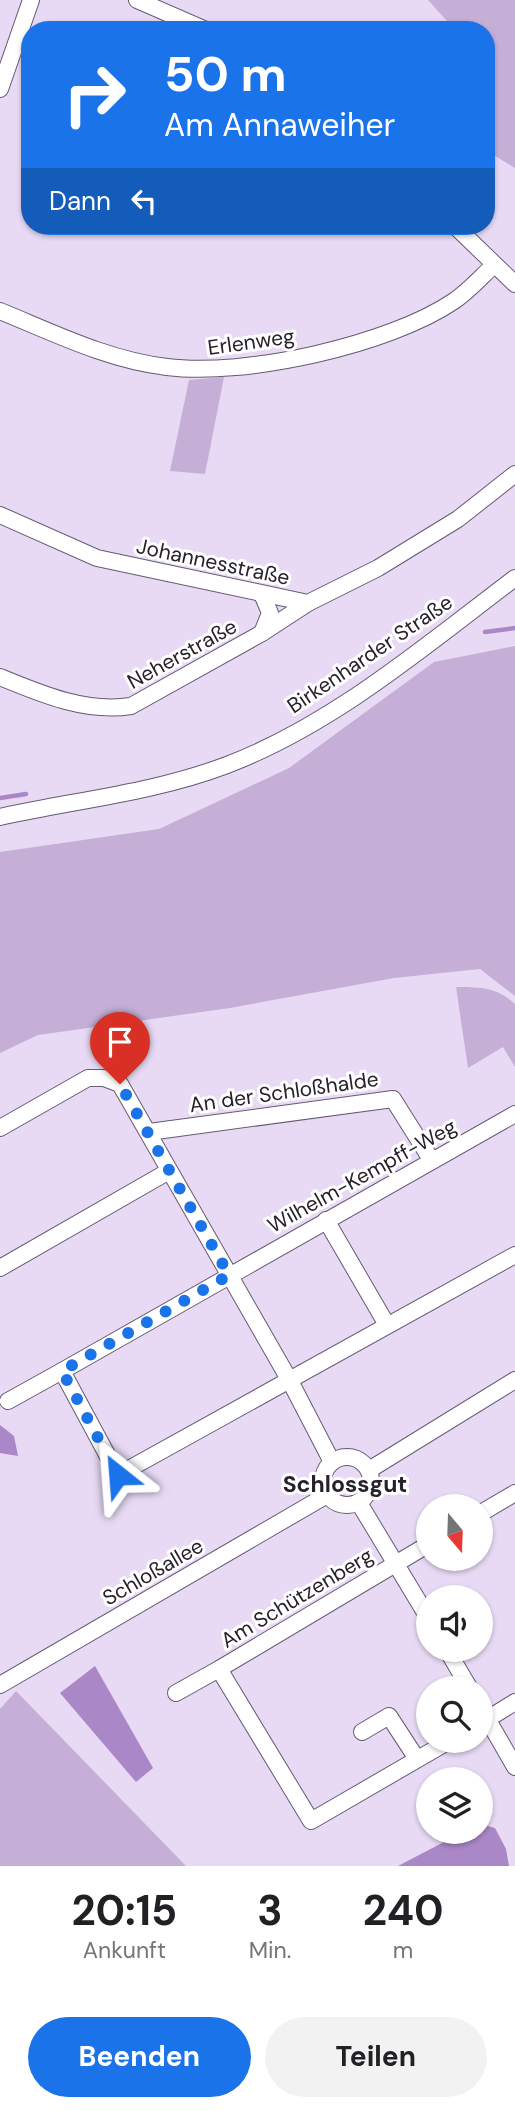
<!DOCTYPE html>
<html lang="de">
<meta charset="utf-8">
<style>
body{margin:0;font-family:"DM Sans",sans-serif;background:#f2f2f2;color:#202124;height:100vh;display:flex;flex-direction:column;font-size:26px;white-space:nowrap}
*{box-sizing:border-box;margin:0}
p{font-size:23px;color:#757577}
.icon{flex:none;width:38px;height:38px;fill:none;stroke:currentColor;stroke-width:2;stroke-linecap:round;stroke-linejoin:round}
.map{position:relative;height:1866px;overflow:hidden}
.details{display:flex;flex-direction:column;background:#fff;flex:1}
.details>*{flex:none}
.guide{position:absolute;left:21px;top:21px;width:474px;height:214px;border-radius:28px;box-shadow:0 2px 5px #0004;background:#1a73e8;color:#fff;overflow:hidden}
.needle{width:46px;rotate:161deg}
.buttons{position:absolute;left:416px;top:1494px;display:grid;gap:14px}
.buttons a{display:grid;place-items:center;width:77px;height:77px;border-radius:50%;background:#fff;box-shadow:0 2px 5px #0004;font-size:35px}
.pin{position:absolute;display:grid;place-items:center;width:60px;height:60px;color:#fff;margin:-72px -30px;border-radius:50% 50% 50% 0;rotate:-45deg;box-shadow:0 0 7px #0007}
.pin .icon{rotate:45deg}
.me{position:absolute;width:77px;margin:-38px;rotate:332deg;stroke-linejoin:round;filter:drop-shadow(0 0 5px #0008)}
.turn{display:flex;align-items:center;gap:24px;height:147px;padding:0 28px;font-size:32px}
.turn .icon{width:91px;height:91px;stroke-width:2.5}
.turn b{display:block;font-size:49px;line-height:60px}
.then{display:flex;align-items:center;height:66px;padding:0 28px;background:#0003;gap:14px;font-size:26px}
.eta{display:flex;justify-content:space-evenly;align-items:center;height:119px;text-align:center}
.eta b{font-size:42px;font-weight:700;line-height:49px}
.primary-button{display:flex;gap:14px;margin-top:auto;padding:14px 28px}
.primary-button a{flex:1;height:80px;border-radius:42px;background:#1a73e8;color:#fff;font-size:28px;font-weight:700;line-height:80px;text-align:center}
.primary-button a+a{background:#f2f2f2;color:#202124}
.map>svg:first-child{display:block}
.green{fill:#c5afd7}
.water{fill:#aa87c6}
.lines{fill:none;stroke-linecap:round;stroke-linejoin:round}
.stream{stroke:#aa87c6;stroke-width:4.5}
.minor-casing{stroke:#665a71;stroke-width:18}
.minor{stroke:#fff;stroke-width:16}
.route{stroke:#1a73e8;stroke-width:12;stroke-dasharray:0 21.6}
.labels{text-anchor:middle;stroke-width:6;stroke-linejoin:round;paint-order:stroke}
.street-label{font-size:21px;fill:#27212b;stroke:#fff}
.neighbourhood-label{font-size:23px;font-weight:bold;fill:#27212b;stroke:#fff}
</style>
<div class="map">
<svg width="515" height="1866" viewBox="0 0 515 1866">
<rect width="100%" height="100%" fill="#e8daf5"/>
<!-- green -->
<g class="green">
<path d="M428 0H515V168L487 151 486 30H455Z"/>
<path d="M224 377 205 474 170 471 189 380Z"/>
<path d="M515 646V996L480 969 394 978 230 1008 38 1035 0 1053V852L159 829 289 768 434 662Z"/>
<path d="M456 987C479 987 497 987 515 1004V1067L503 1047 468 1068Z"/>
<path d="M16 1691 186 1866H0V1709Z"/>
</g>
<!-- water -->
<g class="water">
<path d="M0 1425 14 1436 18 1456 0 1453Z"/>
<path d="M95 1666 153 1768 136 1782 60 1693Z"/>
<path d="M481 1824 495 1828 506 1849 509 1866H398L463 1832H481Z"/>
</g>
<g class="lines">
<!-- stream -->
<g class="stream">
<path d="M485 632 515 628"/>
<path d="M0 798 26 794"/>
</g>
<defs>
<g id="minor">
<path d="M137 0 206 30"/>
<path d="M0 89 31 0"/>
<path d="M455 226 515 284"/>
<path d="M0 311C54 333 108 360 167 367 245 377 389 345 454 301 469 291 481 277 494 265"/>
<path d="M0 515 97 558 308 603 378 568 458 519 515 474"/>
<path d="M262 633 270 613 262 594"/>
<path d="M0 677C41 694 86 713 131 706L262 633 308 603"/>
<path d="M0 817C76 800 153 793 227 765 334 724 425 646 515 578"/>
<path d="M515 1114 62 1371 118 1475 515 1255"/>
<path d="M0 1128 88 1078H104L120 1084 290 1381 332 1462"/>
<path d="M149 1132 393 1099 432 1161"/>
<path d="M326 1220 387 1325"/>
<path d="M0 1268 169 1171"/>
<path d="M8 1401 62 1371"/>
<circle cx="347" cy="1481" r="24"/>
<path d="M369 1470 515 1380"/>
<path d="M359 1503 429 1619"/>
<path d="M481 1513 515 1493"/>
<path d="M429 1544 219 1669 311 1821 449 1741"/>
<path d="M447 1650 470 1689"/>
<path d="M0 1685 327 1495"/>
<path d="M176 1693 219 1669"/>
<path d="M481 1708 515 1767"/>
<path d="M481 1723 515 1702"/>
<path d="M362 1732 389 1716 417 1759"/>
</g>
</defs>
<!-- minor casing -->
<use href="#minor" class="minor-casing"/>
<!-- minor -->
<use href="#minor" class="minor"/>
</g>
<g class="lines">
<!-- route -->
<path class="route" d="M118 1475 62 1371 229 1275 120 1084"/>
</g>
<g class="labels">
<!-- street labels -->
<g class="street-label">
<text transform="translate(251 342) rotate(-8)" y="7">Erlenweg</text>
<text transform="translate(213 562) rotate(12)" y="7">Johannesstraße</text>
<text transform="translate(182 654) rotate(-29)" y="7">Neherstraße</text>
<text transform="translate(370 654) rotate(-34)" y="7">Birkenharder Straße</text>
<text transform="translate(284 1092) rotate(-8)" y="7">An der Schloßhalde</text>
<text transform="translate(362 1176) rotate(-29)" y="7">Wilhelm-Kempff-Weg</text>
<text transform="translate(153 1572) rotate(-30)" y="7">Schloßallee</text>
<text transform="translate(297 1598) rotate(-31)" y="7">Am Schützenberg</text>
</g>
<!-- neighbourhood labels -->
<g class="neighbourhood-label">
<text x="345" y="1492">Schlossgut</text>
</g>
</g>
</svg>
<div class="buttons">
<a><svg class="needle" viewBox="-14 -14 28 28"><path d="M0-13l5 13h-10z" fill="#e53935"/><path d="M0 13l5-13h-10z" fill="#757577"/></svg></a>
<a><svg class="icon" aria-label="sound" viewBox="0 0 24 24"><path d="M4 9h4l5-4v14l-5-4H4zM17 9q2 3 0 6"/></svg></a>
<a><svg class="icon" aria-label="search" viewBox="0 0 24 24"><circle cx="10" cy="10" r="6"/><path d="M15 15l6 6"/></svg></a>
<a><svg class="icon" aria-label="layers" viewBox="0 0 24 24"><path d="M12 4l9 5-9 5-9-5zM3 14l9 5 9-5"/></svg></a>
</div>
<div class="pin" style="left:120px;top:1084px;background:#d93025"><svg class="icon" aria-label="arrive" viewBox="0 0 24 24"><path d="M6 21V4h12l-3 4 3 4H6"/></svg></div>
<svg class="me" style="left:118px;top:1475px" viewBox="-20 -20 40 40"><path d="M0-17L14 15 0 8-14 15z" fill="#1a73e8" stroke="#fff" stroke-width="4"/></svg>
<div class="guide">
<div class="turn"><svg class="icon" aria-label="right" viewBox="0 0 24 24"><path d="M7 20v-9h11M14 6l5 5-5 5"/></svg><div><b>50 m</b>Am Annaweiher</div></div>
<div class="then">Dann<svg class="icon" aria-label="left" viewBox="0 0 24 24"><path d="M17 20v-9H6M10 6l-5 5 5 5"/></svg></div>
</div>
</div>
<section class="details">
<div class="eta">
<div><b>20:15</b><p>Ankunft</p></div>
<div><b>3</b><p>Min.</p></div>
<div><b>240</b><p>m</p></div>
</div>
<div class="primary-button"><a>Beenden</a><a>Teilen</a></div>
</section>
